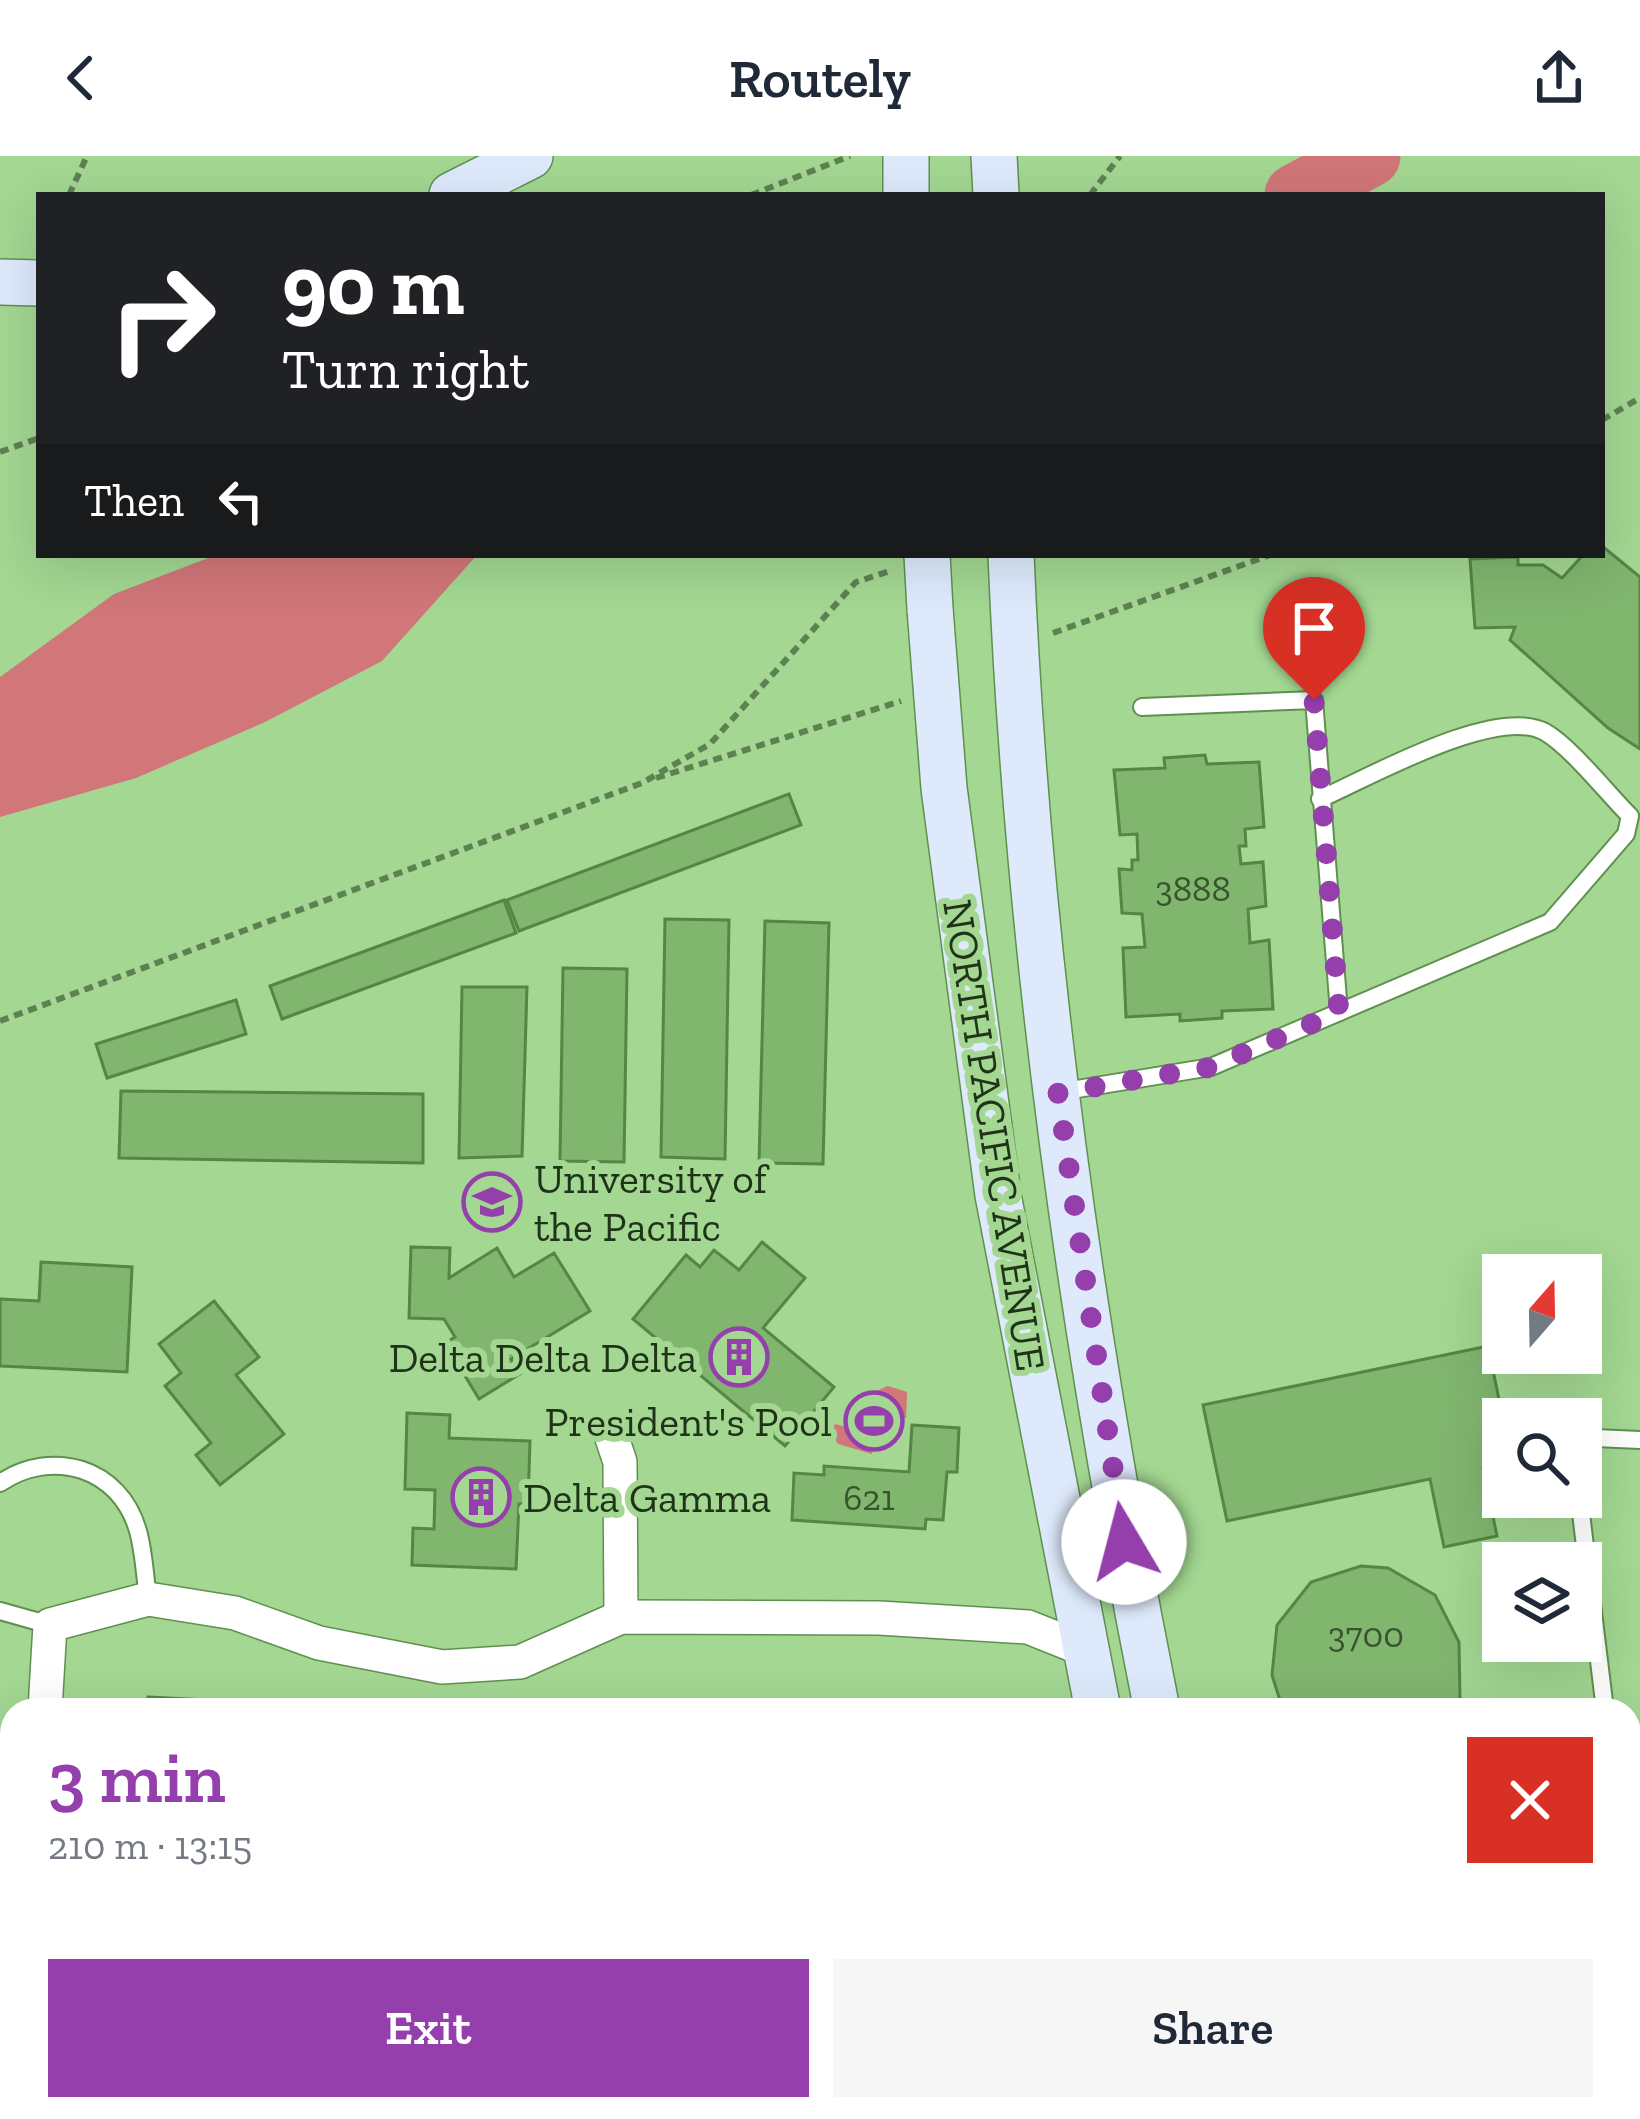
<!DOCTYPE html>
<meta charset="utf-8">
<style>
body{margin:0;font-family:"Zilla Slab",serif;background:#f6f6f7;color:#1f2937;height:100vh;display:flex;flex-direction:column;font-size:45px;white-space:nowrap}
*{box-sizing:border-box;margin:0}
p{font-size:39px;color:#747a83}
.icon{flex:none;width:66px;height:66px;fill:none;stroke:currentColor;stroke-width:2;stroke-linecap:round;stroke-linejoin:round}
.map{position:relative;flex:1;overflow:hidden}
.drawer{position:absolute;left:0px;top:1542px;width:1641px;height:423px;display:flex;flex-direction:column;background:#fff;border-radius:36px 36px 0 0;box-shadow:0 12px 48px #0002}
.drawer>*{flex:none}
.hud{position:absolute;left:36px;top:36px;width:1569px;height:366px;border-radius:0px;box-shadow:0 12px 48px #0002;background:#202124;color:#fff;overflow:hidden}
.needle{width:78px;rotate:20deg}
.buttons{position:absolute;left:1482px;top:1098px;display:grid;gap:24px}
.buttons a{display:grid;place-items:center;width:120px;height:120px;border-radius:0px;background:#fff;box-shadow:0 12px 48px #0002;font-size:60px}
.pin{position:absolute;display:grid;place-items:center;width:102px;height:102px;color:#fff;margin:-123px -51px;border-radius:50% 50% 50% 0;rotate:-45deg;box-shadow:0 0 12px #0007}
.pin .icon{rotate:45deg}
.me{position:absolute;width:132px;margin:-66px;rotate:352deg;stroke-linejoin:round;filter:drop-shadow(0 0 9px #0008)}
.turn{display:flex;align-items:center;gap:42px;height:252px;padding:0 48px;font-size:54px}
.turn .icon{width:156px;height:156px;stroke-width:2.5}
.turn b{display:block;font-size:84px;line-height:102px}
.then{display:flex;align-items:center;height:114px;padding:0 48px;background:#0003;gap:24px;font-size:45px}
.round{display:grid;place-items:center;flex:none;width:126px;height:126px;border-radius:0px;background:#f6f6f7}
.headline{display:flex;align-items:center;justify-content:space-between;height:204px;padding:0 48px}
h1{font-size:72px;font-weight:600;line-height:90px;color:#943fac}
.cta{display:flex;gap:24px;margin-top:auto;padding:24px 48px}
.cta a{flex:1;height:138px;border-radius:0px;background:#943fac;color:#fff;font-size:48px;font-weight:600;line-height:138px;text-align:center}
.cta a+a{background:#f6f6f7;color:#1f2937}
header{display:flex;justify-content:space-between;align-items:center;height:156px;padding:0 48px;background:#fff;font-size:54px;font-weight:600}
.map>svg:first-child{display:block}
.water{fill:#d17679}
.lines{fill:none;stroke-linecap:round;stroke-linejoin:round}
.river{stroke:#d17679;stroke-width:63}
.building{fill:#81b66f;stroke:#558645;stroke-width:3}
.lane-casing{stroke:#5f904f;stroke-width:20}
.street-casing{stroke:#5f904f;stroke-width:36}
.secondary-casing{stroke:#5f904f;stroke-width:48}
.path{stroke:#5e8152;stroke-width:6;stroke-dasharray:9 6;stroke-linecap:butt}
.lane{stroke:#fff;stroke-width:16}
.street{stroke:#fff;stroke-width:33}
.secondary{stroke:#deeafc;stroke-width:45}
.secondary-bridge-casing{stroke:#5f904f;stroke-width:48;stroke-linecap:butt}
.secondary-bridge{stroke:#deeafc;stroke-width:45}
.route{stroke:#943fac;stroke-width:21;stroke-dasharray:0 37.8}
.labels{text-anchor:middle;stroke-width:12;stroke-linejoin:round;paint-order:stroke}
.number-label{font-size:36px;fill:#38542e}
.street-label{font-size:42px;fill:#1f3318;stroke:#a3d792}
.poi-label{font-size:42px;fill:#1f3318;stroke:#a3d792;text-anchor:start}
</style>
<header><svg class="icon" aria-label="back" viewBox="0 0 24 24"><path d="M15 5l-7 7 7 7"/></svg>Routely<svg class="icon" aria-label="share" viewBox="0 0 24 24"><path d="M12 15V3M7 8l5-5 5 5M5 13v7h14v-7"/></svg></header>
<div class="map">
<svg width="1640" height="1963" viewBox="0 0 1640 1963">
<rect width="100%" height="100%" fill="#a3d792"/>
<!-- water -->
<g class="water">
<path d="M216 399H477L382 505 265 566 136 622 0 661V521L114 438Z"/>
<path d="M888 1230 907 1236 906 1262 895 1261 874 1273 872 1298 838 1288 831 1276 835 1268 862 1275 860 1242Z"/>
</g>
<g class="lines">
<!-- river -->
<path class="river" d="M1296 39 1369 0"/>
</g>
<!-- building -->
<g class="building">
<path d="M1602 390 1640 421V593L1608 572 1510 484 1515 471 1475 472 1470 403 1518 401V409H1543L1562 422 1583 399H1602Z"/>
<path d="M1205 599 1207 608 1259 606 1264 671 1245 673 1246 690H1239L1241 708 1263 706 1266 750 1248 753 1250 787 1269 784 1273 853 1222 855V862L1180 865V858L1126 861 1123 792 1145 791 1142 758 1122 757 1119 713 1132 714V704H1138L1137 678 1120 679 1114 614 1165 612 1164 602Z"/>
<path d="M789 638 801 669 519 775 507 744Z"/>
<path d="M504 744 516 777 282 863 270 830Z"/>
<path d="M665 763 729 764 725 1003 661 1001Z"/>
<path d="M765 765 829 767 823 1008 759 1007Z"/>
<path d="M563 812 627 813 624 1006 560 1005Z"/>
<path d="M462 831H527L522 1000 459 1002Z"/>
<path d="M236 844 246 878 107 922 96 888Z"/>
<path d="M121 935 423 938V1007L119 1002Z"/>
<path d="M762 1086 805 1122 763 1172 834 1231 785 1290 633 1163 686 1099 700 1111 714 1094 739 1114Z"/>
<path d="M411 1091 450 1092 449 1122 497 1092 514 1121 554 1097 590 1155 511 1203 520 1218 479 1243 445 1187 455 1181 444 1163 409 1162Z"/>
<path d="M41 1106 132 1111 127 1216 0 1210V1143L39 1145Z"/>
<path d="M214 1145 259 1201 236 1219 284 1278 220 1329 196 1299 211 1287 165 1230 181 1217 159 1188Z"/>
<path d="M1488 1190 1503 1263V1307L1483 1312 1497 1380 1444 1391 1430 1323 1227 1365 1203 1249Z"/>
<path d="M407 1257 450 1259 449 1282 530 1285 528 1348H519L516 1413 412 1409 413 1372 434 1373 435 1334 405 1333Z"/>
<path d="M912 1269 959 1272 957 1316H947L943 1364 926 1363 925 1373 792 1364 794 1317 824 1319V1310L909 1316Z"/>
<path d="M1361 1410 1388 1412 1435 1439 1459 1486 1460 1545 1478 1554H1283L1272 1519 1277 1469 1311 1426Z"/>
<path d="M148 1541 207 1544 206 1554H147Z"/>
<path d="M449 1953 711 1955 769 1953V1963H449Z"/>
<path d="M1469 1953 1436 1962 1406 1953Z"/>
</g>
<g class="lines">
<defs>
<g id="lane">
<path d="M1142 551 1314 544 1339 856"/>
<path d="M1059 936 1211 911 1550 766 1626 678 1630 660C1607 637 1571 591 1545 576 1496 549 1368 622 1320 643"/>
<path d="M1581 1295 1595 1282 1640 1284"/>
<path d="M0 1327C52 1292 120 1311 138 1375 144 1396 145 1421 148 1443"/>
<path d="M1579 1341 1605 1554"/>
<path d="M0 1455 50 1469"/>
<path d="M1629 1735 1640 1816"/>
</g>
<g id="street">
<path d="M611 1279 620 1306 621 1461"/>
<path d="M45 1554 50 1469 148 1443 235 1457 319 1487 442 1511 520 1506 621 1461 879 1462 1028 1471 1083 1493"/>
<path d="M994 1953 1002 1963"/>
</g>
<g id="secondary">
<path d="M994 0 996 39"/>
<path d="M452 39 530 0"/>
<path d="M906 39V0"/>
<path d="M0 126 39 127"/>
<path d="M1011 399C1027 786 1081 1175 1157 1554"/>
<path d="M930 453 944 632 998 1039 1098 1554"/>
<path d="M1201 1953 1205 1963"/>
</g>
</defs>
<!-- lane casing -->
<use href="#lane" class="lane-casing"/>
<!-- street casing -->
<use href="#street" class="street-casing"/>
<!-- secondary casing -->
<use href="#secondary" class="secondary-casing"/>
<!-- path -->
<g class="path">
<path d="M69 39 87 0"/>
<path d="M751 39 850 0"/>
<path d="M1090 39 1120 0"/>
<path d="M1602 264 1640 242"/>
<path d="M0 296 39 282"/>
<path d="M1053 477 1270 399"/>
<path d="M656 622 901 545"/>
<path d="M0 865 642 627 710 588 856 426 890 415"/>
<path d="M0 1886 12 1887"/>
<path d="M53 1953 54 1963"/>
<path d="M427 1963V1953"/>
</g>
<!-- lane -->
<use href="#lane" class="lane"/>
<!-- street -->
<use href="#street" class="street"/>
<!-- secondary -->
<use href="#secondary" class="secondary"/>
<defs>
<path id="secondary-bridge" d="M927 399 930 453"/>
</defs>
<!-- secondary-bridge casing -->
<use href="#secondary-bridge" class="secondary-bridge-casing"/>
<!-- secondary-bridge -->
<use href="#secondary-bridge" class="secondary-bridge"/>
</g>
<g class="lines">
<!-- route -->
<path class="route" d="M1124 1386 1058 937 1211 911 1339 856 1314 544"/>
</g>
<!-- icons -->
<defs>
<symbol id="university-ring" viewBox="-11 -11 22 22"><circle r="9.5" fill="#a3d792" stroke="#943fac" stroke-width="1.5"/><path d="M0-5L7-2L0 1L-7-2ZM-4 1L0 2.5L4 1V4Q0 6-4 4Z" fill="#943fac"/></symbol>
<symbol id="building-ring" viewBox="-11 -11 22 22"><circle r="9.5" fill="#a3d792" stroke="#943fac" stroke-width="1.5"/><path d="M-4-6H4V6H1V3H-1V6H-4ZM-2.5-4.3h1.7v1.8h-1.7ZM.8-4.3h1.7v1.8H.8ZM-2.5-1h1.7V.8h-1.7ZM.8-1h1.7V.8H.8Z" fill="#943fac"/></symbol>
<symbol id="stadium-ring" viewBox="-11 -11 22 22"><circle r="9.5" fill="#a3d792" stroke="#943fac" stroke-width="1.5"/><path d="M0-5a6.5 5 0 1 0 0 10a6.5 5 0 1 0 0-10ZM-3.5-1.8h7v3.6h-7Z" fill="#943fac"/></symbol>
</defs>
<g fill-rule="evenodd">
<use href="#university-ring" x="459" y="1013" width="66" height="66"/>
<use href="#building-ring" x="706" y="1168" width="66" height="66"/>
<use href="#stadium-ring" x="841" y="1232" width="66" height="66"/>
<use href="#building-ring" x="448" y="1308" width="66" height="66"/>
</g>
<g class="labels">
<!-- number labels -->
<g class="number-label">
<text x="1193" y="745">3888</text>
<text x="869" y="1354">621</text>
<text x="1366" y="1491">3700</text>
</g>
<!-- street labels -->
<g class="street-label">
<text transform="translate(995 979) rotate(81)" y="15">NORTH PACIFIC AVENUE</text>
</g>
<!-- poi labels -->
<g class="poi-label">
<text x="534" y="1037">University of<tspan x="534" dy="48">the Pacific</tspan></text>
<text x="697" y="1216" text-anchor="end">Delta Delta Delta</text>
<text x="832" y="1280" text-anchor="end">President's Pool</text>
<text x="523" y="1356">Delta Gamma</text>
</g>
</g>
</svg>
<div class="buttons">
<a><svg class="needle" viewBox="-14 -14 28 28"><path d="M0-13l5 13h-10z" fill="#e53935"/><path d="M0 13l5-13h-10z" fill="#747a83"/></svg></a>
<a><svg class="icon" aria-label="search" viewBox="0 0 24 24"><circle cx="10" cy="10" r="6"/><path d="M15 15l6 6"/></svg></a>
<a><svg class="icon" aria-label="layers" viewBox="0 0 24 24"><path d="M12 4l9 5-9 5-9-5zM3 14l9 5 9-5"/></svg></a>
</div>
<div class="pin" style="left:1314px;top:544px;background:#d93025"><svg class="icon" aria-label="arrive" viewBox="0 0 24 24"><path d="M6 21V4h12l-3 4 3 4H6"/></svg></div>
<svg class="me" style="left:1124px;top:1386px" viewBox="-20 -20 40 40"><circle r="19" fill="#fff"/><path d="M0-13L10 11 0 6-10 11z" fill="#943fac"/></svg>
<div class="hud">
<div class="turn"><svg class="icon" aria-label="right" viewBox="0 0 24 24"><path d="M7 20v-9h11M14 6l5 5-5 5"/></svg><div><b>90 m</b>Turn right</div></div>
<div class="then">Then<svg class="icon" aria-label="left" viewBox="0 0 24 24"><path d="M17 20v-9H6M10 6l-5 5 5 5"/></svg></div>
</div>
<section class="drawer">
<div class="headline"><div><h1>3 min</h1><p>210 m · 13:15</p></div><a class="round" style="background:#d93025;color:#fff"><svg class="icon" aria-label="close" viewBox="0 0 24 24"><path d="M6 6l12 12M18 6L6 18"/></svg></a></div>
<div class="cta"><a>Exit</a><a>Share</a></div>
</section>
</div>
